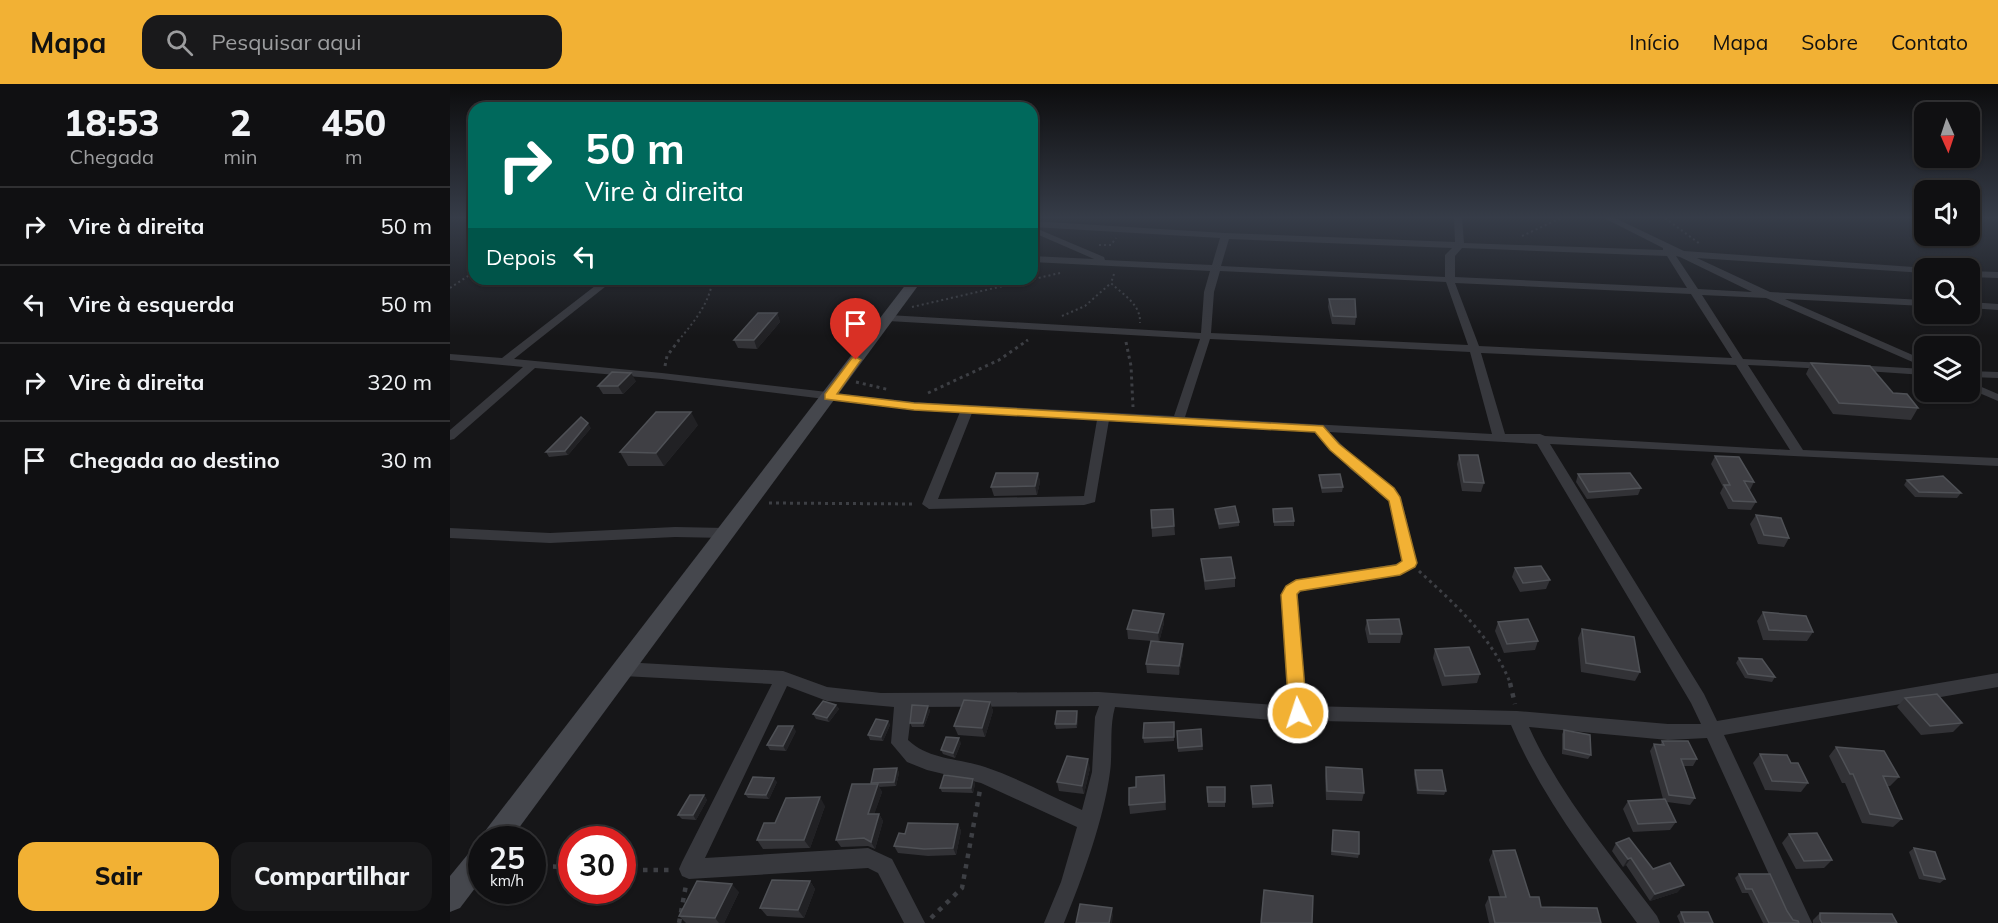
<!DOCTYPE html>
<html lang="pt">
<meta charset="utf-8">
<style>
body{margin:0;font-family:Mulish,sans-serif;background:#19191b;color:#f1f3f6;height:100vh;display:flex;flex-direction:column;font-size:22px;white-space:nowrap}
*{box-sizing:border-box;margin:0}
p{font-size:20px;color:#9c9d9f}
.icon{flex:none;width:33px;height:33px;fill:none;stroke:currentColor;stroke-width:2;stroke-linecap:round;stroke-linejoin:round}
.map{position:relative;flex:1;overflow:hidden}
.side{display:flex;flex-direction:column;background:#101012;width:450px}
.side>*{flex:none}
.guide{position:absolute;left:18px;top:18px;width:570px;height:183px;border-radius:18px;box-shadow:0 2px 4px #0004,0 0 0 2px #303032;background:#00695c;color:#fff;overflow:hidden}
.needle{width:39px;rotate:177deg}
.fabs{position:absolute;left:1464px;top:18px;display:grid;gap:12px}
.fabs a{display:grid;place-items:center;width:66px;height:66px;border-radius:12px;background:#101012;box-shadow:0 2px 4px #0004,0 0 0 2px #303032;font-size:30px}
.speed{position:absolute;left:18px;top:742px;display:flex;gap:12px;font-size:30px;font-weight:700;text-align:center}
.speed>*{display:grid;place-content:center;width:78px;height:78px;border-radius:50%;background:#101012;box-shadow:0 2px 4px #0004,0 0 0 2px #303032;line-height:1}
.speed small{font-size:15px;font-weight:400}
.speed .limit{border:9px solid #d22;background:#fff;color:#111}
.pin{position:absolute;display:grid;place-items:center;width:51px;height:51px;color:#fff;margin:-62px -26px;border-radius:50% 50% 50% 0;rotate:-45deg;box-shadow:0 0 6px #0007}
.pin .icon{rotate:45deg}
.me{position:absolute;width:66px;margin:-33px;rotate:356deg;stroke-linejoin:round;filter:drop-shadow(0 0 4px #0008)}
.turn{display:flex;align-items:center;gap:21px;height:126px;padding:0 18px;font-size:27px}
.turn .icon{width:78px;height:78px;stroke-width:2.5}
.turn b{display:block;font-size:42px;line-height:51px}
.then{display:flex;align-items:center;height:57px;padding:0 18px;background:#0003;gap:12px;font-size:22px}
.eta{display:flex;justify-content:space-evenly;align-items:center;height:102px;text-align:center}
.eta b{font-size:36px;font-weight:800;line-height:42px}
.cta{display:flex;gap:12px;margin-top:auto;padding:12px 18px}
.cta a{flex:1;height:69px;border-radius:18px;background:#f2b134;color:#111;font-size:24px;font-weight:800;line-height:69px;text-align:center}
.cta a+a{background:#19191b;color:#f1f3f6}
ul{padding:0;list-style:none}
li{display:flex;align-items:center;gap:18px;height:78px;padding:0 18px;border-top:2px solid #303032}
li div{flex:1}
li b{display:block;font-size:22px}
li em{font-style:normal}
header{display:flex;align-items:center;gap:36px;box-sizing:border-box;height:84px;padding:0 30px;background:#f2b134;color:#111}
header strong{font-size:28px}
nav{display:flex;gap:33px;margin-inline-start:auto;font-size:21px}
.search{width:420px;height:54px;background:#19191b;display:flex;align-items:center;gap:15px;box-sizing:border-box;padding:0 21px;border-radius:18px;color:#9c9d9f;font-size:22px}
main{display:flex;flex:1;min-height:0}
.map>svg:first-child{display:block}
.lines{fill:none;stroke-linecap:round;stroke-linejoin:round}
.path-far2{stroke:#3d3f44;stroke-width:2;stroke-dasharray:2 3;stroke-linecap:butt}
.path-far1{stroke:#3d3f44;stroke-width:3;stroke-dasharray:3 4;stroke-linecap:butt}
.path{stroke:#3d3f44;stroke-width:4.5;stroke-dasharray:4.5 6;stroke-linecap:butt}
.street{fill:#37383d;fill-rule:evenodd}
.secondary{fill:#45474d;fill-rule:evenodd}
.wall{fill:#323236}
.shaded-wall{fill:#212124}
.building{fill:#3f3f44;stroke:#4f5156;stroke-width:1.5}
.route{fill:#f2b134;stroke:#9d7322;stroke-width:1.5}
</style>
<header>
<strong>Mapa</strong>
<div class="search"><svg class="icon" aria-label="search" viewBox="0 0 24 24"><circle cx="10" cy="10" r="6"/><path d="M15 15l6 6"/></svg>Pesquisar aqui</div>
<nav><a>Início</a><a>Mapa</a><a>Sobre</a><a>Contato</a></nav>
</header>
<main>
<section class="side">
<div class="eta">
<div><b>18:53</b><p>Chegada</p></div>
<div><b>2</b><p>min</p></div>
<div><b>450</b><p>m</p></div>
</div>
<ul>
<li><svg class="icon" aria-label="right" viewBox="0 0 24 24"><path d="M7 20v-9h11M14 6l5 5-5 5"/></svg><div><b>Vire à direita</b></div><em>50 m</em></li>
<li><svg class="icon" aria-label="left" viewBox="0 0 24 24"><path d="M17 20v-9H6M10 6l-5 5 5 5"/></svg><div><b>Vire à esquerda</b></div><em>50 m</em></li>
<li><svg class="icon" aria-label="right" viewBox="0 0 24 24"><path d="M7 20v-9h11M14 6l5 5-5 5"/></svg><div><b>Vire à direita</b></div><em>320 m</em></li>
<li><svg class="icon" aria-label="arrive" viewBox="0 0 24 24"><path d="M6 21V4h12l-3 4 3 4H6"/></svg><div><b>Chegada ao destino</b></div><em>30 m</em></li>
</ul>
<div class="cta"><a>Sair</a><a>Compartilhar</a></div>
</section>
<div class="map">
<svg width="1548" height="839" viewBox="0 0 1548 839">
<rect width="100%" height="100%" fill="#161618"/>
<g class="lines">
<!-- path-far2 -->
<g class="path-far2">
<path d="M1215 134 1250 160"/>
<path d="M1538 134 1548 137"/>
<path d="M1072 152 1111 134"/>
<path d="M649 161H661L666 154"/>
<path d="M664 190 661 199C673 211 691 220 690 239"/>
<path d="M0 204 24 188"/>
<path d="M462 223 610 189"/>
<path d="M612 232 635 222 661 199"/>
<path d="M228 257C244 238 259 220 263 195"/>
<path d="M576 257 580 254"/>
</g>
<!-- path-far1 -->
<g class="path-far1">
<path d="M676 258 681 282 683 323"/>
<path d="M215 282 217 272 229 256"/>
<path d="M406 298 440 306"/>
<path d="M478 309 549 276 578 256"/>
<path d="M319 419 465 420"/>
<path d="M969 487C1006 521 1043 554 1061 601"/>
</g>
<!-- path -->
<g class="path">
<path d="M1060 599 1065 620"/>
<path d="M82 782 122 783"/>
<path d="M172 786H222"/>
<path d="M481 834 512 804 530 706"/>
<path d="M229 839 236 801"/>
</g>
<!-- street -->
<g class="street">
<path d="M1004 134H1012L1014 159 1213 166V164L1154 134H1165L1234 167 1478 184H1474V189L1247 174 1320 208 1474 216V222L1335 215 1474 276V283L1316 214 1252 211 1293 275 1377 279 1383 282 1377 285 1298 281 1353 366 1548 374V382L1100 360 1254 610 1267 637 1548 589V603L1274 651 1362 839H1341L1257 654 1218 656 1079 643C1110 712 1162 772 1207 832L1210 839H1187C1141 776 1092 714 1061 641L822 636 665 623C659 644 663 667 660 688 654 735 632 795 614 839H594L611 798 627 743 531 699 477 686 457 678 441 659 444 623 377 617 337 602 255 774 418 764 442 775 475 839H454L428 789 418 784 239 795 232 792 229 785 232 778 322 600 173 592 167 590 165 585 167 580 173 578 333 587 377 603 431 609 649 608 839 622 831 511 841 498 846 496 946 480 952 477 940 417 900 385 865 347 659 336 645 418 634 421 479 425 472 420 510 328 464 326 212 295 85 284 4 355 0 356V346L73 283 0 276V270L52 274 154 195H165L64 275 212 289 464 318 724 332 750 255 438 237 433 234 438 231 751 249 754 208 760 187 582 178V172L644 175 582 148V137L775 149 1005 158ZM583 143 770 154 762 181 655 176 654 173ZM779 155 1002 164 995 171V193L771 182ZM1012 164 1217 172 1237 204 1005 193V172ZM1226 172 1230 173 1302 208 1248 205ZM770 187 996 198 1018 261 761 249 764 208ZM1005 199 1241 210 1282 274 1029 262ZM760 255 1020 268 1042 350 735 333ZM1031 269 1286 281 1340 366 1095 352 1090 350H1055ZM522 329 647 336 634 412 488 415ZM879 348 1087 360 1241 619 1251 640H1218L1067 627 856 622 847 512 851 507C873 503 957 495 967 479L951 413 910 379ZM649 622 645 633 642 688 632 726C600 712 568 694 535 683 508 674 479 676 458 656L462 623Z"/>
<path d="M1520 187 1548 188V194L1520 193Z"/>
<path d="M1520 218 1548 220V226L1520 224Z"/>
<path d="M1405 281 1474 285V291L1401 286 1399 284Z"/>
<path d="M1520 287 1548 288V294L1520 293Z"/>
<path d="M1520 298 1548 310V317L1520 305Z"/>
<path d="M225 443 276 444 283 449 276 454 225 453 100 459 0 454V444L100 449Z"/>
</g>
<!-- secondary -->
<g class="secondary">
<path d="M460 195H473L60 756 32 757 35 747Z"/>
<path d="M32 760V795L10 824 0 828V792L23 764Z"/>
</g>
</g>
<!-- wall -->
<g class="wall">
<path d="M497 195H541L536 201 498 200Z"/>
<path d="M879 215 906 233 905 241 882 240 878 223Z"/>
<path d="M327 229 330 238 307 265 288 264 284 256Z"/>
<path d="M1361 279 1443 309 1468 324 1461 336 1383 330 1356 290Z"/>
<path d="M186 297 173 310H153L148 302Z"/>
<path d="M248 341 214 382H178L170 368Z"/>
<path d="M141 344 118 371 99 373 96 368Z"/>
<path d="M1009 371 1034 399 1031 408 1012 407 1007 380Z"/>
<path d="M1265 372 1304 398 1300 406H1299L1306 418 1301 426 1278 425 1270 409 1273 403 1261 380Z"/>
<path d="M588 389 590 398 587 411 544 412 541 403Z"/>
<path d="M1128 390 1191 404 1188 411 1137 415 1126 398Z"/>
<path d="M869 391 893 403 892 408 872 409 869 396Z"/>
<path d="M1457 396 1511 409 1507 414 1465 413 1454 401Z"/>
<path d="M723 425 725 451 702 453 701 426Z"/>
<path d="M765 425 789 438V442L769 445 765 429Z"/>
<path d="M823 425 844 437V442H824Z"/>
<path d="M1306 431 1339 454 1334 463 1308 460 1300 440Z"/>
<path d="M751 475 785 494V503L755 506 752 484Z"/>
<path d="M1065 484 1100 496 1096 505 1070 508 1062 493Z"/>
<path d="M1313 528 1363 548 1357 557 1313 556 1307 537Z"/>
<path d="M714 530V539L709 558 733 560V569L729 591 697 589 696 580 701 557 678 555 677 545Z"/>
<path d="M917 536 952 550 950 559H918L915 545Z"/>
<path d="M1048 538 1088 557 1085 566 1054 569 1045 547Z"/>
<path d="M1132 545 1190 588 1185 597 1131 588 1128 554Z"/>
<path d="M985 565 1030 590 1027 599 992 602 983 574Z"/>
<path d="M1289 574 1325 593 1322 598 1295 594 1286 579Z"/>
<path d="M1455 614 1512 639 1503 648 1471 651 1447 623Z"/>
<path d="M540 618 543 627 535 653 508 651 504 642Z"/>
<path d="M386 621 389 625 379 638 366 635 363 630Z"/>
<path d="M478 622 480 627 474 643H462L460 639Z"/>
<path d="M628 631 627 644 606 645 605 640Z"/>
<path d="M438 637 440 641 433 657 420 656 418 651Z"/>
<path d="M724 638V657L694 659 693 654Z"/>
<path d="M751 645 753 666 728 668 727 647Z"/>
<path d="M1114 646 1141 671 1138 675 1112 670V650Z"/>
<path d="M346 647 336 667 320 666 317 661Z"/>
<path d="M1212 657 1247 675 1243 682H1234L1245 714 1240 721 1217 718 1226 738 1220 746 1183 748 1173 725 1178 717 1213 715 1200 667 1204 660 1210 661Z"/>
<path d="M511 659 505 674 493 670 491 666Z"/>
<path d="M1386 663 1449 693 1440 702H1437L1452 735 1443 743 1412 739 1395 699H1392L1379 672Z"/>
<path d="M1310 670 1341 679 1358 699 1351 708 1315 706 1303 679Z"/>
<path d="M876 683 914 709 912 717 876 716 875 692Z"/>
<path d="M447 684 449 689 446 702 429 703 432 708 424 730H429L433 737 425 765 418 762 391 763 386 756 421 700V699Z"/>
<path d="M640 684 634 710 609 707 607 698Z"/>
<path d="M965 686 996 707 994 711 967 710 964 690Z"/>
<path d="M714 691 716 726 680 730 679 721 686 703Z"/>
<path d="M523 695 525 700 523 709 492 708 490 704Z"/>
<path d="M327 698 319 715 298 714 295 710Z"/>
<path d="M801 702 823 719V723L802 724Z"/>
<path d="M757 703H775V723H758Z"/>
<path d="M254 711 257 716 246 736 232 735 228 731Z"/>
<path d="M375 722 360 764 313 765 307 756 325 739Z"/>
<path d="M508 740 511 747 506 771 478 772 448 769 444 762 455 750Z"/>
<path d="M883 746 909 770 908 774 881 771Z"/>
<path d="M1339 750 1382 776 1374 784 1346 785 1332 759Z"/>
<path d="M1166 759 1203 785 1228 808 1200 817 1176 781 1173 783 1162 767Z"/>
<path d="M1464 764 1495 795 1490 799 1469 795 1459 768Z"/>
<path d="M1043 767 1080 813 1091 823 1151 839H1039L1035 821 1039 813H1050L1039 776Z"/>
<path d="M1289 790 1337 827 1343 836 1349 839H1313L1298 809H1292L1285 794Z"/>
<path d="M360 797 365 805 354 834 317 832 310 824Z"/>
<path d="M289 808 274 839H236L229 832Z"/>
<path d="M1231 828 1263 839H1230L1227 832Z"/>
<path d="M1370 829 1447 839H1363V836Z"/>
</g>
<!-- shaded-wall -->
<g class="shaded-wall">
<path d="M535 195H541L536 201Z"/>
<path d="M327 229 330 238 307 265 304 256Z"/>
<path d="M181 289 186 297 173 310 168 302Z"/>
<path d="M241 328 248 341 214 382 206 369Z"/>
<path d="M138 339 141 344 118 371 115 367Z"/>
<path d="M588 389 590 398 587 411 585 402Z"/>
<path d="M714 530V539L709 558 708 549Z"/>
<path d="M733 560V569L729 591V582Z"/>
<path d="M540 618 543 627 535 653 532 644Z"/>
<path d="M386 621 389 625 379 638 377 634Z"/>
<path d="M478 622 480 627 474 643 473 639Z"/>
<path d="M627 627 628 631 627 644 626 640Z"/>
<path d="M438 637 440 641 433 657 431 653Z"/>
<path d="M343 642 346 647 336 667 333 662Z"/>
<path d="M509 654 511 659 505 674 503 669Z"/>
<path d="M638 675 640 684 634 710 632 702Z"/>
<path d="M447 684 449 689 446 702 444 698Z"/>
<path d="M324 694 327 698 319 715 316 711Z"/>
<path d="M523 695 525 700 523 709 521 704Z"/>
<path d="M428 700 432 708 422 737 418 730Z"/>
<path d="M254 711 257 716 246 736 243 731Z"/>
<path d="M370 713 375 722 360 764 354 756Z"/>
<path d="M429 730 433 737 425 765 421 758Z"/>
<path d="M508 740 511 747 506 771 503 764Z"/>
<path d="M1181 774 1176 781 1173 783 1178 775Z"/>
<path d="M360 797 365 805 354 834 348 826Z"/>
<path d="M282 800 289 808 274 839H269L265 834Z"/>
<path d="M1234 801 1228 808 1200 817 1205 810Z"/>
<path d="M662 824 663 832 662 839H659Z"/>
</g>
<!-- building -->
<g class="building">
<path d="M879 215H905L906 233 883 232Z"/>
<path d="M308 229H327L304 256H284Z"/>
<path d="M1361 279 1420 282 1443 309 1457 310 1468 324 1389 319Z"/>
<path d="M162 288 181 289 168 302H148Z"/>
<path d="M206 328H241L206 369 170 368Z"/>
<path d="M131 333 138 339 115 367 96 368Z"/>
<path d="M1009 371H1028L1034 399 1014 398Z"/>
<path d="M1265 372 1289 373 1304 398 1294 397 1306 418 1283 417 1274 401H1280Z"/>
<path d="M546 389H588L585 402 541 403Z"/>
<path d="M1180 389 1191 404 1139 408 1128 390Z"/>
<path d="M890 390 893 403 872 404 869 391Z"/>
<path d="M1493 392 1511 409 1469 408 1457 396Z"/>
<path d="M785 422 789 438 769 440 765 425Z"/>
<path d="M842 424 844 437 824 438 823 425Z"/>
<path d="M723 425 724 442 702 444 701 426Z"/>
<path d="M1306 431 1331 434 1339 454 1314 451Z"/>
<path d="M781 473 785 494 755 497 751 475Z"/>
<path d="M1091 482 1100 496 1073 499 1065 484Z"/>
<path d="M683 526 714 530 708 549 677 545Z"/>
<path d="M1313 528 1356 532 1363 548 1319 546Z"/>
<path d="M949 535 952 550H920L917 536Z"/>
<path d="M1078 535 1088 557 1057 560 1048 538Z"/>
<path d="M1132 545 1184 553 1190 588 1136 579Z"/>
<path d="M701 557 733 560 729 582 696 580Z"/>
<path d="M1019 563 1030 590 995 592 985 565Z"/>
<path d="M1289 574 1312 575 1325 593 1298 590Z"/>
<path d="M1487 610 1512 639 1480 642 1455 614Z"/>
<path d="M514 616 540 618 532 644 504 642Z"/>
<path d="M373 617 386 621 377 634 363 630Z"/>
<path d="M462 621 478 622 473 639H460Z"/>
<path d="M607 627H627L626 640H605Z"/>
<path d="M426 635 438 637 431 653 418 651Z"/>
<path d="M724 638V653L693 654 694 639Z"/>
<path d="M328 642H343L333 662 317 661Z"/>
<path d="M751 645 752 662 728 664 727 647Z"/>
<path d="M1114 646 1140 651 1141 671 1114 665Z"/>
<path d="M496 653 509 654 503 669 491 666Z"/>
<path d="M1212 657H1238L1247 675H1231L1245 714 1219 711 1204 660 1214 661Z"/>
<path d="M1386 663 1434 667 1449 693 1433 692 1452 735 1420 730 1403 690H1400Z"/>
<path d="M1310 670 1337 671 1341 679H1348L1358 699 1322 697Z"/>
<path d="M617 672 638 675 632 702 607 698Z"/>
<path d="M876 683 912 685 914 709 877 707Z"/>
<path d="M447 684 444 698 421 699 424 685Z"/>
<path d="M965 686H992L996 707 968 706Z"/>
<path d="M494 691 523 695 521 704H490Z"/>
<path d="M714 691 715 718 679 721V704L686 703V693Z"/>
<path d="M303 693 324 694 316 711 295 710Z"/>
<path d="M402 700H428L418 730H429L421 758 414 754 386 756Z"/>
<path d="M821 701 823 719 803 720 801 702Z"/>
<path d="M757 703H775V718H758Z"/>
<path d="M240 711H254L243 731H228Z"/>
<path d="M370 713 354 756H307L314 739H325L336 714Z"/>
<path d="M1215 715 1226 738 1188 740 1178 717Z"/>
<path d="M458 739 508 740 503 764 474 765 444 762 449 749 455 750Z"/>
<path d="M883 746 909 748V770L882 767Z"/>
<path d="M1367 749 1382 776 1354 777 1339 750Z"/>
<path d="M1179 754 1203 785 1220 779 1234 801 1205 810 1181 774 1178 775 1166 759Z"/>
<path d="M1464 764 1485 768 1495 795 1474 791Z"/>
<path d="M1065 766 1080 813H1089L1091 823 1147 824 1151 839H1045L1039 813H1056L1043 767Z"/>
<path d="M1289 790H1320L1337 827 1343 836 1348 837 1349 839H1319L1302 805H1296Z"/>
<path d="M322 796 360 797 348 826 310 824Z"/>
<path d="M247 797 282 800 265 834 229 832Z"/>
<path d="M814 806 863 812 862 839H811Z"/>
<path d="M630 820 662 824 659 839H626Z"/>
<path d="M1231 828H1258L1263 839H1235Z"/>
<path d="M1370 829 1442 830 1447 839H1372L1370 835Z"/>
</g>
<!-- sky -->
<linearGradient id="sky" x2="0" y2="1"><stop stop-color="#0c0c0d"/><stop offset="0.53" stop-color="#363c48"/><stop offset="1" stop-color="#363c48" stop-opacity="0"/></linearGradient>
<rect width="1548" height="252" fill="url(#sky)"/>
<!-- route -->
<path class="route" d="M406 273 411 276 387 310 464 319 873 342 889 360 944 404 950 413 967 479 965 483 950 491 850 507 847 510 857 629 854 634 848 636 842 634 839 629 831 511 836 502 846 496 946 481 952 477 939 417 880 366 865 348 464 326 375 315V310L402 274Z"/>
</svg>
<div class="fabs">
<a><svg class="needle" viewBox="-14 -14 28 28"><path d="M0-13l5 13h-10z" fill="#e53935"/><path d="M0 13l5-13h-10z" fill="#9c9d9f"/></svg></a>
<a><svg class="icon" aria-label="sound" viewBox="0 0 24 24"><path d="M4 9h4l5-4v14l-5-4H4zM17 9q2 3 0 6"/></svg></a>
<a><svg class="icon" aria-label="search" viewBox="0 0 24 24"><circle cx="10" cy="10" r="6"/><path d="M15 15l6 6"/></svg></a>
<a><svg class="icon" aria-label="layers" viewBox="0 0 24 24"><path d="M12 4l9 5-9 5-9-5zM3 14l9 5 9-5"/></svg></a>
</div>
<div class="speed"><div>25<small>km/h</small></div><div class="limit">30</div></div>
<div class="pin" style="left:406px;top:276px;background:#d93025"><svg class="icon" aria-label="arrive" viewBox="0 0 24 24"><path d="M6 21V4h12l-3 4 3 4H6"/></svg></div>
<svg class="me" style="left:848px;top:629px" viewBox="-20 -20 40 40"><circle r="17" fill="#f2b134" stroke="#fff" stroke-width="3"/><path d="M0-11L8 9 0 5-8 9z" fill="#fff"/></svg>
<div class="guide">
<div class="turn"><svg class="icon" aria-label="right" viewBox="0 0 24 24"><path d="M7 20v-9h11M14 6l5 5-5 5"/></svg><div><b>50 m</b>Vire à direita</div></div>
<div class="then">Depois<svg class="icon" aria-label="left" viewBox="0 0 24 24"><path d="M17 20v-9H6M10 6l-5 5 5 5"/></svg></div>
</div>
</div>
</main>
